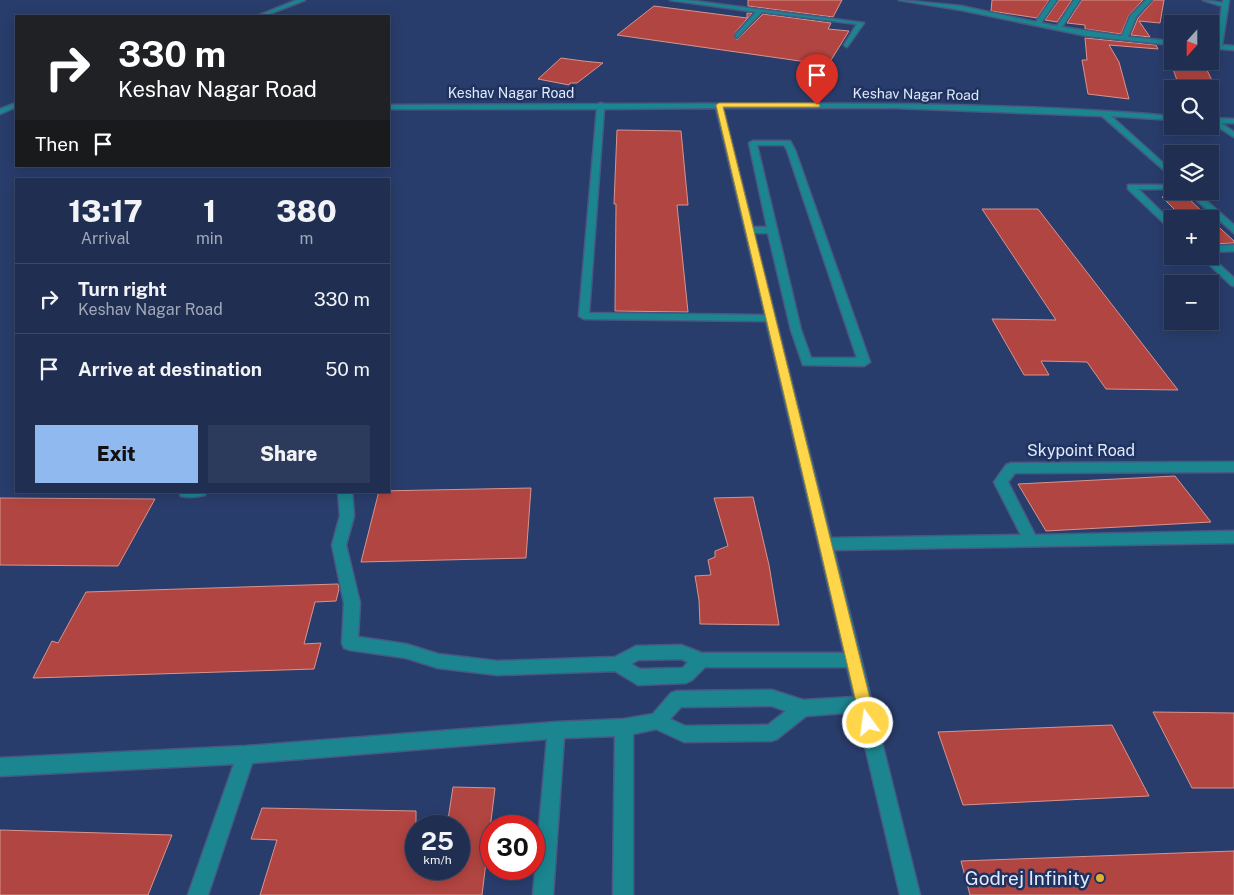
<!DOCTYPE html>
<meta charset="utf-8">
<style>
body{margin:0;font-family:"Public Sans",sans-serif;background:#2c3a5b;color:#f1f3f6;height:100vh;display:flex;flex-direction:column;font-size:19px;white-space:nowrap}
*{box-sizing:border-box;margin:0}
p{font-size:16px;color:#a1a8b7}
.icon{flex:none;width:28px;height:28px;fill:none;stroke:currentColor;stroke-width:2;stroke-linecap:round;stroke-linejoin:round}
.map{position:relative;flex:1;overflow:hidden}
.details{position:absolute;left:15px;top:178px;width:375px;height:315px;display:flex;flex-direction:column;background:#1f2e51;border-radius:0px;box-shadow:0 2px 12px #0003,0 0 0 1px #3c4a68}
.details>*{flex:none}
.hud{position:absolute;left:15px;top:15px;width:375px;height:152px;border-radius:0px;box-shadow:0 2px 12px #0003,0 0 0 1px #3c4a68;background:#202124;color:#fff;overflow:hidden}
.needle{width:32px;rotate:201deg}
.controls{position:absolute;left:1164px;top:15px;display:grid;gap:10px}
.controls a{display:grid;place-items:center;width:55px;height:55px;border-radius:0px;background:#1f2e51;box-shadow:0 2px 12px #0003,0 0 0 1px #3c4a68;font-size:25px}
.speed{position:absolute;left:405px;top:815px;display:flex;gap:10px;font-size:25px;font-weight:700;text-align:center}
.speed>*{display:grid;place-content:center;width:65px;height:65px;border-radius:50%;background:#1f2e51;box-shadow:0 2px 12px #0003,0 0 0 1px #3c4a68;line-height:1}
.speed small{font-size:12px;font-weight:400}
.speed .limit{border:8px solid #d22;background:#fff;color:#111}
.pin{position:absolute;display:grid;place-items:center;width:42px;height:42px;color:#fff;margin:-51px -21px;border-radius:50% 50% 50% 0;rotate:-45deg;box-shadow:0 0 5px #0007}
.pin .icon{rotate:45deg}
.me{position:absolute;width:55px;margin:-28px;rotate:346deg;stroke-linejoin:round;filter:drop-shadow(0 0 4px #0008)}
.turn{display:flex;align-items:center;gap:18px;height:105px;padding:0 20px;font-size:22px}
.turn .icon{width:65px;height:65px;stroke-width:2.5}
.turn b{display:block;font-size:35px;line-height:42px}
.then{display:flex;align-items:center;height:48px;padding:0 20px;background:#0003;gap:10px;font-size:19px}
.eta{display:flex;justify-content:space-evenly;align-items:center;height:85px;text-align:center}
.eta b{font-size:30px;font-weight:800;line-height:35px}
.action{display:flex;gap:10px;margin-top:auto;padding:10px 20px}
.action a{flex:1;height:58px;border-radius:0px;background:#90b9f0;color:#111;font-size:20px;font-weight:800;line-height:58px;text-align:center}
.action a+a{background:#2c3a5b;color:#f1f3f6}
ul{padding:0;list-style:none}
li{display:flex;align-items:center;gap:15px;height:70px;padding:0 20px;border-top:1px solid #3c4a68}
li div{flex:1}
li b{display:block;font-size:19px}
li em{font-style:normal}
.map>svg:first-child{display:block}
.building{fill:#b14541;stroke:#d9938d}
.lines{fill:none;stroke-linecap:round;stroke-linejoin:round}
.minor-casing{stroke:#465983;stroke-width:3}
.minor{fill:#1b8690;fill-rule:evenodd}
.route{fill:#ffd54a;stroke:#a68a30}
.poi-dot{fill:#e1af34;stroke:#1f3260;stroke-width:2}
.labels{text-anchor:middle;stroke-width:5;stroke-linejoin:round;paint-order:stroke}
.far-street-label{font-size:14px;fill:#e1eafb;stroke:#1f3260}
.street-label{font-size:16px;fill:#e1eafb;stroke:#1f3260}
.near-poi-label{font-size:19px;fill:#e1eafb;stroke:#1f3260;text-anchor:end}
</style>
<div class="map">
<svg width="1234" height="895" viewBox="0 0 1234 895">
<rect width="100%" height="100%" fill="#293d6c"/>
<!-- building -->
<g class="building">
<path d="M748 0H842L833 17 748 6Z"/>
<path d="M992 0H1049L1037 18 991 11Z"/>
<path d="M1059 0H1072L1057 22 1045 20Z"/>
<path d="M1082 0H1143L1129 15 1121 34 1085 29V25L1067 23Z"/>
<path d="M1154 0H1164L1160 23 1139 21 1150 37 1131 35 1138 18Z"/>
<path d="M654 6 747 18V13H752L734 34 737 40 763 14 831 23 828 29 849 31 828 65 617 35Z"/>
<path d="M1085 38 1156 45 1158 49 1109 45 1119 62 1129 99 1088 94 1082 60H1087Z"/>
<path d="M561 58 583 61 603 63 577 83H570L569 85 538 79Z"/>
<path d="M1172 66 1207 70 1216 89H1180Z"/>
<path d="M617 130 681 131 688 205H677L688 312 615 311 616 204H614Z"/>
<path d="M1162 197H1187L1210 219H1184Z"/>
<path d="M982 209H1038L1178 390 1106 389 1087 362 1041 361 1049 375H1024L992 319 1056 320Z"/>
<path d="M1210 219 1234 241V243L1210 244Z"/>
<path d="M1175 476 1211 522 1046 531 1018 484Z"/>
<path d="M531 488 526 558 361 562 379 491Z"/>
<path d="M753 497 769 565 779 625 700 624 699 600 695 576 711 575 708 560 715 557V551L728 546 714 498Z"/>
<path d="M0 498 155 499 118 566 0 565Z"/>
<path d="M338 584 339 589 336 601 315 602 304 644 321 643 314 669 33 678 52 641 58 643 86 592Z"/>
<path d="M1153 712 1234 713V788H1192Z"/>
<path d="M1112 725 1149 796 963 805 938 732Z"/>
<path d="M453 787 495 788 482 895H260L277 840 251 839 262 808 416 811V869H459V826H447Z"/>
<path d="M0 830 172 835 148 895H0Z"/>
<path d="M1234 851V895H970L961 861Z"/>
</g>
<g class="lines">
<defs>
<g id="minor">
<path d="M297 0H305L264 16H257Z"/>
<path d="M670 0H686L864 23 847 47 844 45 857 24 762 12 737 38 735 35 756 12Z"/>
<path d="M899 0 961 6 1036 22 1051 0H1057L1041 23 1057 26 1074 0H1080L1062 27 1122 36 1130 16 1146 0H1152L1136 17 1128 37 1172 41V45L1087 36 961 10Z"/>
<path d="M1203 0 1223 3V0H1229L1222 45 1234 46V50L1210 48V44L1216 45 1222 6Z"/>
<path d="M16 103V107L0 114V109Z"/>
<path d="M601 103 604 104C793 104 983 100 1172 116V120L1111 116 1172 171V177L1102 116 895 108H723L753 227H767L749 143 753 141H790L795 150 870 362 864 366 803 365 791 330 768 233H754L831 538 1021 535 994 482 1006 465 1011 463 1234 462V472L1015 473 1008 482 1035 535 1234 531V543L834 550 920 895H900L857 712 806 716 777 739 771 741 684 742 656 729 633 734V895H613L615 736 564 738 553 895H533L547 739 252 763 208 895H188L234 764 0 776V758L246 746 556 722 624 719 653 714 671 693 677 691 772 690 803 700 854 697 847 667H705L692 680 686 683 638 685 615 671 497 675 438 668 406 658 350 650 344 648 342 643 344 603 332 545 340 516 338 491H352L354 516 346 545 360 603 358 637 406 644 438 654 497 661 615 657 636 646 681 645 702 653H844L766 321 584 319 579 316 597 109H389V105L598 104ZM716 108 765 315 589 313 604 109ZM757 145H784L787 150 857 358H811L801 330ZM681 659 688 662 683 668 640 669 631 664 638 660ZM772 706 786 711 768 725 685 726 670 719 681 707Z"/>
<path d="M1210 118 1234 119V123H1221L1234 132V137L1210 122Z"/>
<path d="M1128 185H1172V189H1138L1172 222V229L1169 228 1128 189Z"/>
<path d="M1186 191H1195L1234 225V233Z"/>
<path d="M1234 245V251L1210 252V246Z"/>
<path d="M1200 256H1210L1234 278V286L1231 285Z"/>
<path d="M206 491 205 495C197 497 189 498 181 496L179 492Z"/>
</g>
</defs>
<!-- minor casing -->
<use href="#minor" class="minor-casing"/>
<!-- minor -->
<use href="#minor" class="minor"/>
</g>
<!-- route -->
<path class="route" d="M817 103 820 105 819 107H723L876 723 874 728 868 731 863 728 861 723 716 105 719 103Z"/>
<!-- markers -->
<circle class="poi-dot" cx="1100" cy="878" r="5"/>
<g class="labels">
<!-- far-street labels -->
<g class="far-street-label">
<text x="511" y="98">Keshav Nagar Road</text>
<text transform="translate(916 94) rotate(1)" y="5">Keshav Nagar Road</text>
</g>
<!-- street labels -->
<g class="street-label">
<text x="1081" y="456">Skypoint Road</text>
</g>
<!-- near-poi labels -->
<g class="near-poi-label">
<text x="1090" y="885">Godrej Infinity</text>
</g>
</g>
</svg>
<div class="controls">
<a><svg class="needle" viewBox="-14 -14 28 28"><path d="M0-13l5 13h-10z" fill="#e53935"/><path d="M0 13l5-13h-10z" fill="#a1a8b7"/></svg></a>
<a><svg class="icon" aria-label="search" viewBox="0 0 24 24"><circle cx="10" cy="10" r="6"/><path d="M15 15l6 6"/></svg></a>
<a><svg class="icon" aria-label="layers" viewBox="0 0 24 24"><path d="M12 4l9 5-9 5-9-5zM3 14l9 5 9-5"/></svg></a>
<a>+</a>
<a>−</a>
</div>
<div class="speed"><div>25<small>km/h</small></div><div class="limit">30</div></div>
<div class="pin" style="left:817px;top:105px;background:#d93025"><svg class="icon" aria-label="arrive" viewBox="0 0 24 24"><path d="M6 21V4h12l-3 4 3 4H6"/></svg></div>
<svg class="me" style="left:868px;top:723px" viewBox="-20 -20 40 40"><circle r="17" fill="#ffd54a" stroke="#fff" stroke-width="3"/><path d="M0-11L8 9 0 5-8 9z" fill="#fff"/></svg>
<div class="hud">
<div class="turn"><svg class="icon" aria-label="right" viewBox="0 0 24 24"><path d="M7 20v-9h11M14 6l5 5-5 5"/></svg><div><b>330 m</b>Keshav Nagar Road</div></div>
<div class="then">Then<svg class="icon" aria-label="arrive" viewBox="0 0 24 24"><path d="M6 21V4h12l-3 4 3 4H6"/></svg></div>
</div>
<section class="details">
<div class="eta">
<div><b>13:17</b><p>Arrival</p></div>
<div><b>1</b><p>min</p></div>
<div><b>380</b><p>m</p></div>
</div>
<ul>
<li><svg class="icon" aria-label="right" viewBox="0 0 24 24"><path d="M7 20v-9h11M14 6l5 5-5 5"/></svg><div><b>Turn right</b><p>Keshav Nagar Road</p></div><em>330 m</em></li>
<li><svg class="icon" aria-label="arrive" viewBox="0 0 24 24"><path d="M6 21V4h12l-3 4 3 4H6"/></svg><div><b>Arrive at destination</b></div><em>50 m</em></li>
</ul>
<div class="action"><a>Exit</a><a>Share</a></div>
</section>
</div>
